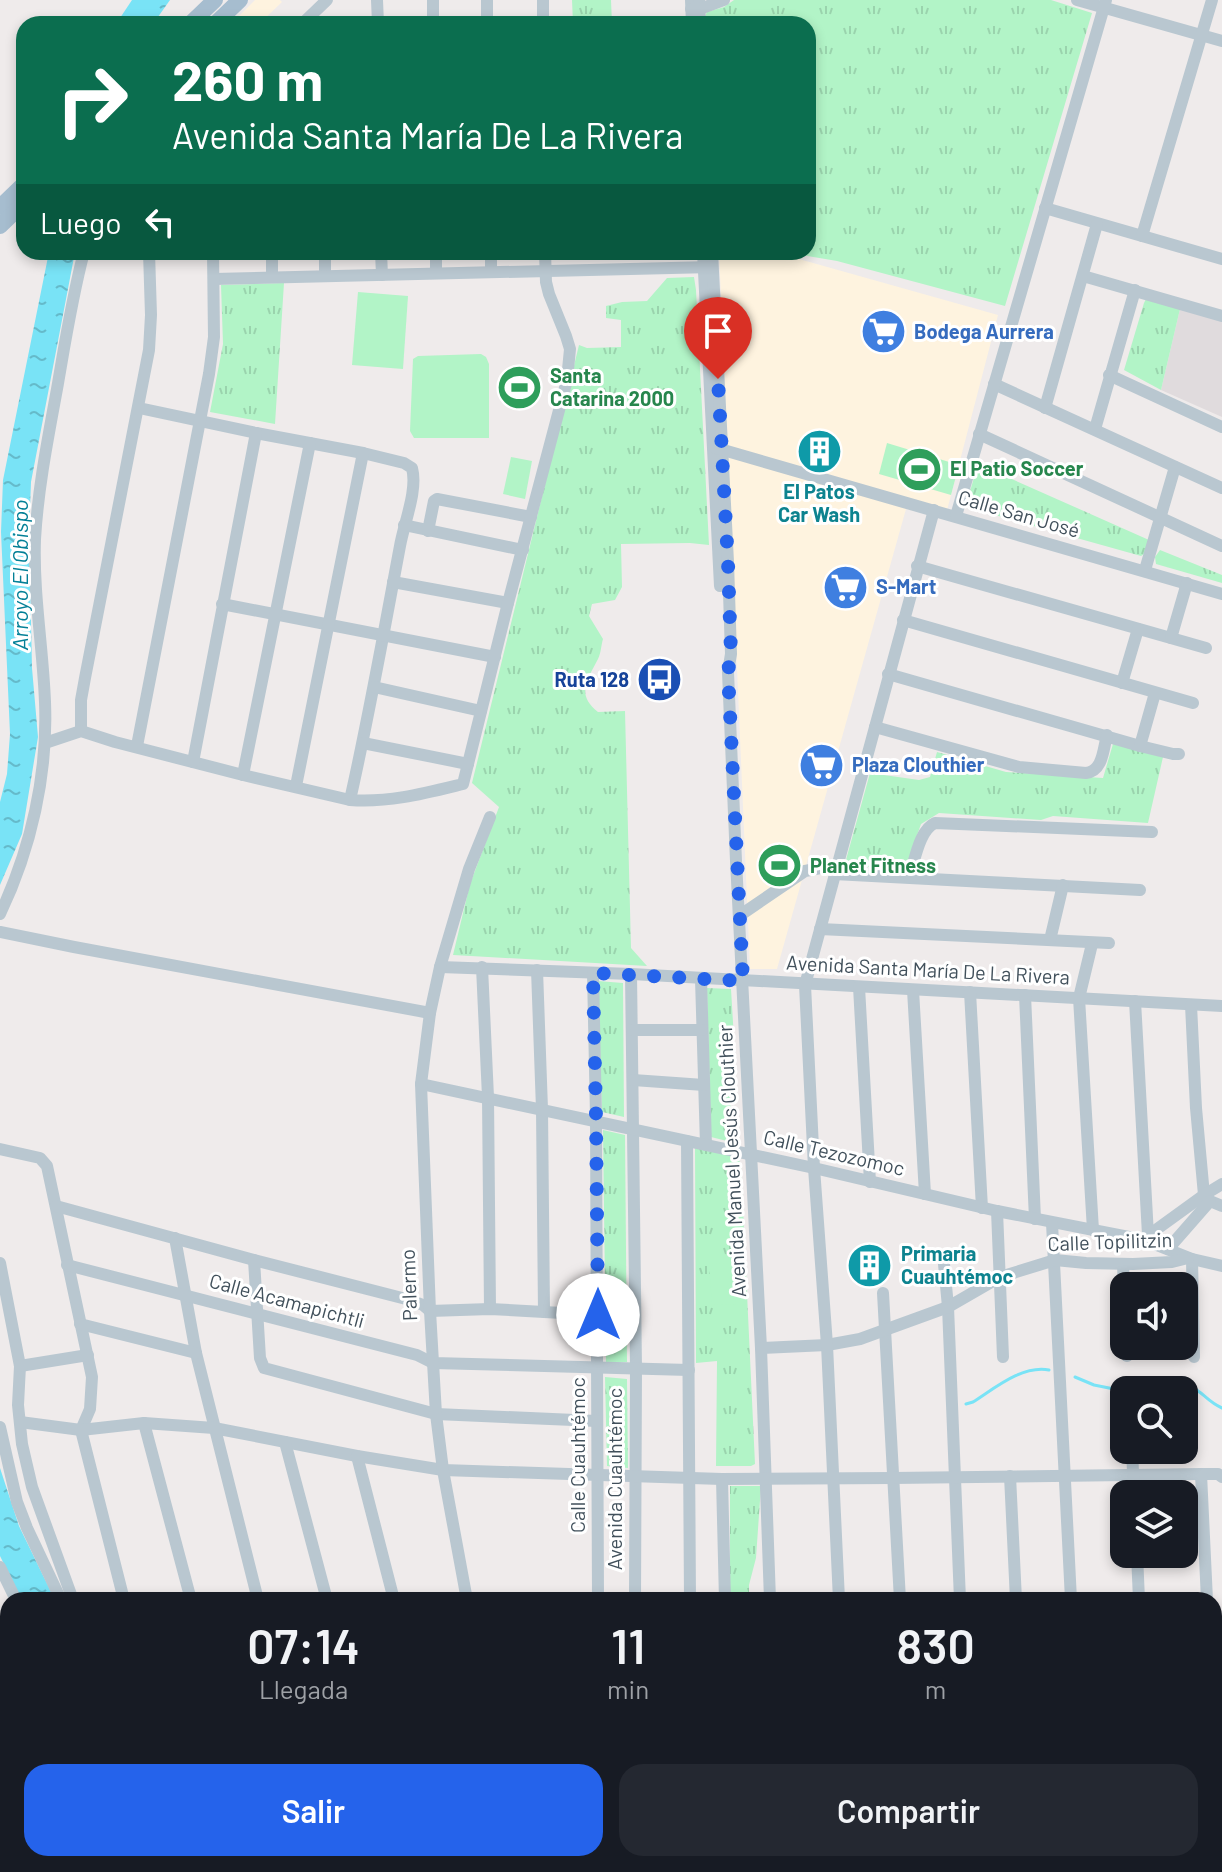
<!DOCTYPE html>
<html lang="es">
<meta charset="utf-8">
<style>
body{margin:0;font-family:Barlow,sans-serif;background:#242831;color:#f1f3f6;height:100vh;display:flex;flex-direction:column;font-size:30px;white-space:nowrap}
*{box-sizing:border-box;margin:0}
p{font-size:26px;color:#9ea1a6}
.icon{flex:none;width:44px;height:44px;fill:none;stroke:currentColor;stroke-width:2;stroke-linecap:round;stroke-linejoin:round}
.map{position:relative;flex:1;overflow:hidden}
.details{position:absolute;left:0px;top:1592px;width:1222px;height:280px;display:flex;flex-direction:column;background:#171b24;border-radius:24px 24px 0 0;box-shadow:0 4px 12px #0003}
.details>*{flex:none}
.banner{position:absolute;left:16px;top:16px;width:800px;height:244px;border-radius:24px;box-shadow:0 4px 12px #0003;background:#0b6e4f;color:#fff;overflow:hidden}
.tools{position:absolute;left:1110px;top:1272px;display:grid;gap:16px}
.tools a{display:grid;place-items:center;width:88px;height:88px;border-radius:16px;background:#171b24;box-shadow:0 4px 12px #0003;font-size:40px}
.pin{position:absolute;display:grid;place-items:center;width:68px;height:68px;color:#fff;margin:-82px -34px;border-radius:50% 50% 50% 0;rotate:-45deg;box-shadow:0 0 8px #0007}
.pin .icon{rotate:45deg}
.me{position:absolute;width:88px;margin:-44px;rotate:0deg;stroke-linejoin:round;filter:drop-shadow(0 0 6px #0008)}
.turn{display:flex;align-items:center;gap:28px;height:168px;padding:0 24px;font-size:36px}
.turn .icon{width:104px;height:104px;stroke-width:2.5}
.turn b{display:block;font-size:56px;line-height:68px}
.then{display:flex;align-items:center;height:76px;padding:0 24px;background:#0003;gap:16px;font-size:30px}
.eta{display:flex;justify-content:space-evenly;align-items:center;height:136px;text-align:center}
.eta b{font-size:48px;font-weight:600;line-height:56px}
.primary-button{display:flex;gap:16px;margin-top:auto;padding:16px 24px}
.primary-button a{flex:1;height:92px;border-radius:24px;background:#2563eb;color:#fff;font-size:32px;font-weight:600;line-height:92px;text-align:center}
.primary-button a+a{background:#242831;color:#f1f3f6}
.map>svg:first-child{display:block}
.commercial{fill:#fef3df}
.education{fill:#e0dbdd}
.grass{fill:url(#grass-tufts)}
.garden{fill:#b2f4c7}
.water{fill:url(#water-ripples)}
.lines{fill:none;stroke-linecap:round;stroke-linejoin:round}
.stream{stroke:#79e3f6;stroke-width:3}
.minor{stroke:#b9c7d0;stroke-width:12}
.major{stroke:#a6bdcf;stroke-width:16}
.route{stroke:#2563eb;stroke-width:14;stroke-dasharray:0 25.2}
.labels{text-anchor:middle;stroke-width:6;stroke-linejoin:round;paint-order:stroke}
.shop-label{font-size:20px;font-weight:bold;fill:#366cbe;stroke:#fff;text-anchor:start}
.leisure-label{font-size:20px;font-weight:bold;fill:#27864d;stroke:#fff;text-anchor:start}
.culture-label{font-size:20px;font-weight:bold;fill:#0d838f;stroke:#fff}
.street-label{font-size:20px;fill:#41505b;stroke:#fff}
.transit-label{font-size:20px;font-weight:bold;fill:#164399;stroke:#fff;text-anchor:end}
.water-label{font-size:22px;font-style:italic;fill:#038097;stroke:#fff}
</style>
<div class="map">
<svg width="1222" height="1872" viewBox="0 0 1222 1872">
<defs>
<pattern id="grass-tufts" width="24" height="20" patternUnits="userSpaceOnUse" patternTransform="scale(2)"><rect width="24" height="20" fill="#b2f4c7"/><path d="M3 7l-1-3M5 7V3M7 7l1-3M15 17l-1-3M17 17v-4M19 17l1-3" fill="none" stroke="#9ad3ad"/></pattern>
<pattern id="water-ripples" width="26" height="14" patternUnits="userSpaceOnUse" patternTransform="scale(2)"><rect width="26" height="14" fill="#79e3f6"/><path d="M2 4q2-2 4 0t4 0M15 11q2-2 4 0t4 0" fill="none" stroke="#65baca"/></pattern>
</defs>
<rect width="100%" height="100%" fill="#efebeb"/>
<!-- commercial -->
<g class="commercial">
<path d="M255 0H280L282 2 259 24H231Z"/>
<path d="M719 252H774L998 315 945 518 906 509 777 969H750Z"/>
</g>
<!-- education -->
<path class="education" d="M1180 309 1222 320V417L1161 390Z"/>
<!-- grass -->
<g class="grass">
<path d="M572 0H611L612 24H573Z"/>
<path d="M734 0H1051L1092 13 1005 306 837 261 784 252H808V24H705V16L707 12 724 7Z"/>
<path d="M694 277 696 290 709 545 690 543 621 544 622 587 615 600 592 604 589 616 603 639C601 646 601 653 598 659 588 679 575 694 598 712L625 711 631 948 647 966 453 955 470 884 499 807 472 783 579 345 587 348 621 347V320L606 318V306L622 302 647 301 667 278Z"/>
<path d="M284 283 275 424 210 412 223 344 221 285Z"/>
<path d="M1146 299 1180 309 1161 390 1124 370 1144 303Z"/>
<path d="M978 464 1149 540 1144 554 1141 556 970 508 968 498Z"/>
<path d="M1160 550 1222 575V583L1156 564 1155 557Z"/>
<path d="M1113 744 1163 757 1148 823 1053 816 1041 820 939 813 921 824 906 867H844L870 773 919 780 930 777 937 752 1006 772 1103 778Z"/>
<path d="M598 981 623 983 624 1117 602 1112Z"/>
<path d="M707 988 731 989 734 1039 728 1068 730 1103 739 1144 711 1137Z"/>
<path d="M603 1130 625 1135 627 1362 606 1363Z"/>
<path d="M695 1147 738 1158 741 1165 755 1464 751 1466H716L717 1361 696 1363Z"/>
<path d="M605 1377 627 1379 628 1468 607 1466Z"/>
<path d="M730 1486H761L756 1558 749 1585V1600H730Z"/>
<path d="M543 1864H633V1865L627 1866V1872H544Z"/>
</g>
<!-- garden -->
<g class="garden">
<path d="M358 292 408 296 403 369 352 365Z"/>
<path d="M481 354 486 357 489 364V438H414L410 431 413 359 418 356Z"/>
<path d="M887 443 959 465 951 495 879 474Z"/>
<path d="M511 457 532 461 525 499 503 494Z"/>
<path d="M734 1263 736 1304 712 1305 709 1264Z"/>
</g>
<!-- water -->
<g class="water">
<path d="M132 0H170L153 24H116Z"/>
<path d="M49 252H75L31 482 29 533 32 668 38 737 22 834 0 885V802L7 774 10 734 1 532 3 480Z"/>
<path d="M0 1468 19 1526 55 1600H22L0 1556Z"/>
</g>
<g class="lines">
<!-- stream -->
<g class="stream">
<path d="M1075 1377 1094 1385 1124 1391"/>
<path d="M1169 1390C1200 1379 1199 1398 1222 1408"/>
<path d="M966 1404 973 1402C995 1388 1022 1365 1049 1370"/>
</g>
<!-- minor -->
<g class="minor">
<path d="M377 0 378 24"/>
<path d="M433 0V24"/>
<path d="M487 0V24"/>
<path d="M543 0V24"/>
<path d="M691 0 692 24"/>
<path d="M699 0 700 24"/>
<path d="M1077 0 1222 41"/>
<path d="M691 9H700L724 0"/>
<path d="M302 24 327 0"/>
<path d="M1045 208 1222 259"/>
<path d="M1142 236 1212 0"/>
<path d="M272 252V277"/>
<path d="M325 252V276"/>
<path d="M381 252 382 275"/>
<path d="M436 252V273"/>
<path d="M703 252 720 586"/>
<path d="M712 252 728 562 731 654 728 672 736 861 761 1348 770 1600"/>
<path d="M491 272V252"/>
<path d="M1083 276 1222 316"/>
<path d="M214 279 712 267"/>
<path d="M1109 375 1222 427"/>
<path d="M994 384 1222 488"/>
<path d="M139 408 256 433 363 453 404 463 412 468C418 490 404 523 400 546 384 631 369 716 350 800"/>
<path d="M1045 408 1097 224"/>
<path d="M1095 429 1135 290"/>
<path d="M979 434 1222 546"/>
<path d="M713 447 1222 594"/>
<path d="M956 516 1106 0"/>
<path d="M404 525 523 550"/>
<path d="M428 531 434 501 437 499 531 517"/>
<path d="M917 566 1206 648"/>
<path d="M1145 570 1175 467"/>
<path d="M393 582 508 603"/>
<path d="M222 604 495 657"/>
<path d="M903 620 1193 703"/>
<path d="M1171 638 1187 583"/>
<path d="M888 674 1140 746 1173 754H1179"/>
<path d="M1122 683 1138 629"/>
<path d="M374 687 481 711"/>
<path d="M875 727 1019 767 1086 773C1103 771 1103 750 1107 735"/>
<path d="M81 731V700L85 678 149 350 151 315 149 252"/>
<path d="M45 743 81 731 115 742 243 775 350 800C389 803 426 793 463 784L508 603 567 380 570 349 566 336 549 294 546 282 545 252"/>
<path d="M363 743 468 764"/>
<path d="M137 746 209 374 214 337 213 252"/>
<path d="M1140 746 1155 693"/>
<path d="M193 762 256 433"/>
<path d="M243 775 310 443"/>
<path d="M296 786 363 453"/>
<path d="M834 874 1140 890"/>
<path d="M909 877C915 861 919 830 935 823L1152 832"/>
<path d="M0 914C31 849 48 774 45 702 43 648 33 593 35 539 38 488 48 438 57 389 65 343 72 297 84 252"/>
<path d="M739 916 805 871 836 865"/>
<path d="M820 929 1109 943"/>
<path d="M0 932 74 947 430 1013"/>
<path d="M1050 940 1063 885"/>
<path d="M1092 944 1079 998 1093 1230"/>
<path d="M440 967 631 974 1222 1006"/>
<path d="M482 967 488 1097 490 1309"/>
<path d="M537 970 542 1109 544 1312"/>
<path d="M593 973 596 1116 598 1600"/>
<path d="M631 974 636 1368 635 1600"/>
<path d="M701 979 706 1145"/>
<path d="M859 987 870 1182"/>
<path d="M913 990 925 1194"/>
<path d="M970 992 982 1208"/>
<path d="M1025 995 1035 1219"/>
<path d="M1135 1001 1148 1235"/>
<path d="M1191 1005 1196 1108 1204 1195 1210 1201 1222 1206"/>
<path d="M632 1030H702"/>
<path d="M633 1080 704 1085"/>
<path d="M421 1084 814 1168 997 1211 1144 1240 1192 1259 1222 1266"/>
<path d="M687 1141 690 1600"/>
<path d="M0 1149 40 1158 47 1166 92 1377 90 1409 81 1430 124 1600"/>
<path d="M56 1206 254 1260 410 1300 423 1305 430 1311 490 1309 598 1315"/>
<path d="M997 1211 1003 1357"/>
<path d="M1052 1223 1071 1600"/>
<path d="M1146 1237 1204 1195 1222 1184"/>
<path d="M175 1238 196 1353 258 1600"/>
<path d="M1168 1249 1210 1201"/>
<path d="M1192 1259 1194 1357"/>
<path d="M254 1260 260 1358 264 1368 436 1414 597 1421"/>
<path d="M0 1263 20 1366 18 1405 22 1444 32 1487 73 1600"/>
<path d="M944 1264 948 1307 960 1600"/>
<path d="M1123 1264 1124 1291"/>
<path d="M67 1265 417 1355 433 1363 689 1370"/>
<path d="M883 1293 900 1600"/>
<path d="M80 1324 196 1353"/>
<path d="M1127 1346V1356"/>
<path d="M761 1348 827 1345 860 1339 948 1307 1000 1277 1055 1260 1086 1263 1133 1264 1172 1262 1188 1258"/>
<path d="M20 1366 88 1355"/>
<path d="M20 1422 81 1430 144 1423 214 1428 357 1456 443 1470 722 1479 893 1478 1201 1474H1218L1222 1477"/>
<path d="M144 1423 191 1600"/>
<path d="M0 1427 17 1502 27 1528 61 1600"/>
<path d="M285 1442 327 1600"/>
<path d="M1132 1450 1134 1494"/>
<path d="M357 1456 394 1600"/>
<path d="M1201 1474 1207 1600"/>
<path d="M1010 1476 1016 1600"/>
<path d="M722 1479 725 1600"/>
<path d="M1137 1554 1139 1600"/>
<path d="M0 1567 16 1600"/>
<path d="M467 1600 443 1470 436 1414 430 1311 421 1084 430 1013 440 967 469 869 490 817"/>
<path d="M839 1600 827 1345 814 1168 805 985 934 510"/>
<path d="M1214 1726 1215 1780"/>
<path d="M0 1781 8 1782"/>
<path d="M1214 1846 1222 1800"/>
<path d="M214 1864 219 1872"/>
<path d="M233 1864 239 1872"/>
<path d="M296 1864 299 1872"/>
<path d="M366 1864 370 1872"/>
<path d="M390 1864 393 1872"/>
<path d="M463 1864 465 1872"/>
<path d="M535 1864 537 1872"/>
<path d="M639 1864V1872"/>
<path d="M677 1872V1864"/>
<path d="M711 1872V1864"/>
<path d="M760 1872V1864"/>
<path d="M834 1872 835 1864"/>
<path d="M903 1872V1864"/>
<path d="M1002 1872 1003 1864"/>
<path d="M1070 1872 1072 1864"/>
<path d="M1139 1872 1141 1864"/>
<path d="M1210 1872 1211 1864"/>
</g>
<!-- major -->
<g class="major">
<path d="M190 24 215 0"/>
<path d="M215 24 240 0"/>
<path d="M0 207 24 184"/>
<path d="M0 226 24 203"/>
</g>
</g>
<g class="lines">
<!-- route -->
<path class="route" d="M598 1315 596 1116 593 973 743 981 728 672 731 654 728 562 718 379"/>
</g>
<!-- icons -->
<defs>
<symbol id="supermarket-disc" viewBox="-11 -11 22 22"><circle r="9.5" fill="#3f7fe0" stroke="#fff"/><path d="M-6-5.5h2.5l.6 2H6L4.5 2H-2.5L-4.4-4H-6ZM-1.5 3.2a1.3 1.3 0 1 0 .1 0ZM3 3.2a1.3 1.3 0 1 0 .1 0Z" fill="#fff"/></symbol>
<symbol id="stadium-disc" viewBox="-11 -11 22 22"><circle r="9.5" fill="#2e9e5b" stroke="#fff"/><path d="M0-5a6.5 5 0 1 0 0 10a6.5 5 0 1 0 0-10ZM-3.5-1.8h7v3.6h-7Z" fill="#fff"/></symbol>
<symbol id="building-disc" viewBox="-11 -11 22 22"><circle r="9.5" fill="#0f9aa8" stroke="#fff"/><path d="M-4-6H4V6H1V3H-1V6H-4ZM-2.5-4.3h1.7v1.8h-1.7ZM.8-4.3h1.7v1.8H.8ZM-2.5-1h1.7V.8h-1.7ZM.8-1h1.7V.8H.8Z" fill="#fff"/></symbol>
<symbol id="bus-disc" viewBox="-11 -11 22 22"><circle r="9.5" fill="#1a4fb4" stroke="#fff"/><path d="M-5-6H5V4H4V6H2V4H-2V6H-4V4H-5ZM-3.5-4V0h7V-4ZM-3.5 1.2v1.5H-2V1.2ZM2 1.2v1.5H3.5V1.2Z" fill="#fff"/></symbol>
</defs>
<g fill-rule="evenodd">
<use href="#supermarket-disc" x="858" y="306" width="51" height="51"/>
<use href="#stadium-disc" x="494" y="362" width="51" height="51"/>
<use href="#building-disc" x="794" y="426" width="51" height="51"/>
<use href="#stadium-disc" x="894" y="444" width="51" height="51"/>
<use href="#supermarket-disc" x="820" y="562" width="51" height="51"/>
<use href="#bus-disc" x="634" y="654" width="51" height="51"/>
<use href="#supermarket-disc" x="796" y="740" width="51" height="51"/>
<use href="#stadium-disc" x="754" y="840" width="51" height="51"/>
<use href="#building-disc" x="844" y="1240" width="51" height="51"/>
</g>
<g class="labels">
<!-- shop labels -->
<g class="shop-label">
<text x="914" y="339">Bodega Aurrera</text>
<text x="876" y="594">S-Mart</text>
<text x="852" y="772">Plaza Clouthier</text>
</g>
<!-- leisure labels -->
<g class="leisure-label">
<text x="550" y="383">Santa<tspan x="550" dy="23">Catarina 2000</tspan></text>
<text x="950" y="476">El Patio Soccer</text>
<text x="810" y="873">Planet Fitness</text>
</g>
<!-- culture labels -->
<g class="culture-label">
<text x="819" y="499">El Patos<tspan x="819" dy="23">Car Wash</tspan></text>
<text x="901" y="1261" text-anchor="start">Primaria<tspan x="901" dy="23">Cuauhtémoc</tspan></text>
</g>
<!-- street labels -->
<g class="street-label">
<text transform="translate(1019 514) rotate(16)" y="7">Calle San José</text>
<text transform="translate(928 970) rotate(3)" y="7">Avenida Santa María De La Rivera</text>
<text transform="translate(834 1153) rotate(13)" y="7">Calle Tezozomoc</text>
<text transform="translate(732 1161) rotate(-93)" y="7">Avenida Manuel Jesús Clouthier</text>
<text transform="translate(1110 1242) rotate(-2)" y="7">Calle Topilitzin</text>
<text transform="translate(409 1285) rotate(-92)" y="7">Palermo</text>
<text transform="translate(287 1301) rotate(15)" y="7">Calle Acamapichtli</text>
<text transform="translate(578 1455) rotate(-90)" y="7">Calle Cuauhtémoc</text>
<text transform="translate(615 1479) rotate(-90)" y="7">Avenida Cuauhtémoc</text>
</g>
<!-- transit labels -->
<g class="transit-label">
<text x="629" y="687">Ruta 128</text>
</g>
<!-- water labels -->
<g class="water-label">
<text transform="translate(20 575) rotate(-90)" y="8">Arroyo El Obispo</text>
</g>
</g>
</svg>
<div class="tools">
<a><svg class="icon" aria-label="sound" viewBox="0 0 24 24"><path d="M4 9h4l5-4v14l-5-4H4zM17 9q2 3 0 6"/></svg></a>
<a><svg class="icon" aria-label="search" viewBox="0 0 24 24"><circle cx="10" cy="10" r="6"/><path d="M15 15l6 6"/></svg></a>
<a><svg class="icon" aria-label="layers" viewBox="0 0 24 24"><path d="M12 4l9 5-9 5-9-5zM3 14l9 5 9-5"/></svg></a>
</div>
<div class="pin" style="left:718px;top:379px;background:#d93025"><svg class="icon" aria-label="arrive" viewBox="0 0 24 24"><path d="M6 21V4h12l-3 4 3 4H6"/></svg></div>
<svg class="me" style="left:598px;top:1315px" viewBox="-20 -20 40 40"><circle r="19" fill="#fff"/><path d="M0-13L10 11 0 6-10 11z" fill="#2563eb"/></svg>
<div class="banner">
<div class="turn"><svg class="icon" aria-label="right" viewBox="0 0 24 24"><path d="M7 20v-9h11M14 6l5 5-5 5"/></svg><div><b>260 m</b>Avenida Santa María De La Rivera</div></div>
<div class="then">Luego<svg class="icon" aria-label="left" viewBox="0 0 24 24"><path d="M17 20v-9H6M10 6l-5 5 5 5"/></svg></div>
</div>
<section class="details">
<div class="eta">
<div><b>07:14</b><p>Llegada</p></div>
<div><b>11</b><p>min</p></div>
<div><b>830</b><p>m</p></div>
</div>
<div class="primary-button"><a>Salir</a><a>Compartir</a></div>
</section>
</div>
